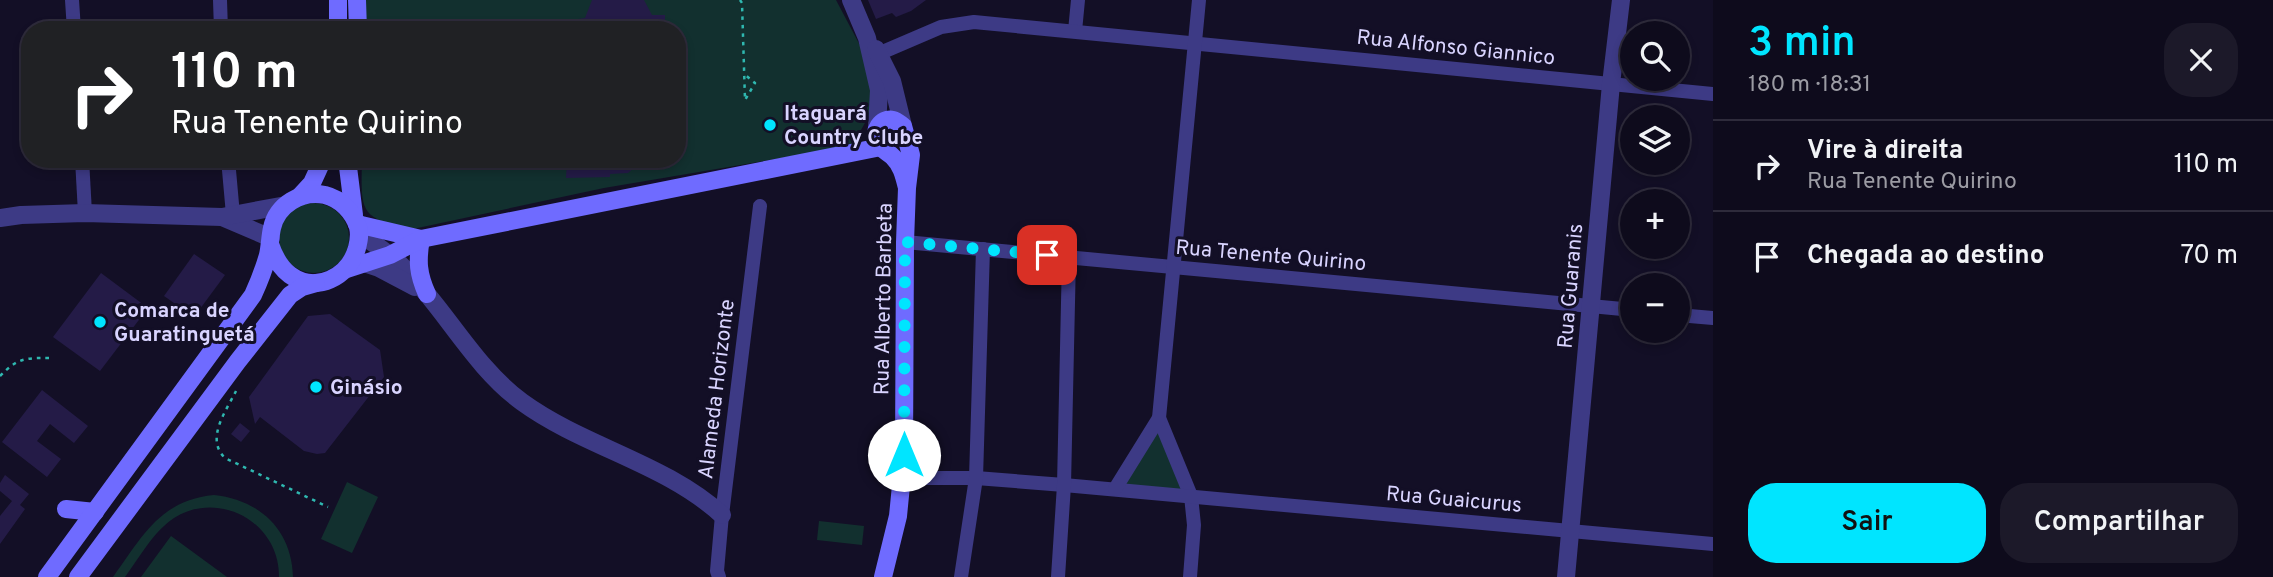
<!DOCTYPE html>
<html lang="pt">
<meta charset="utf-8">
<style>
body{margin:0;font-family:Overpass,sans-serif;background:#1c1929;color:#f1f3f6;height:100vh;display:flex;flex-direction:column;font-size:26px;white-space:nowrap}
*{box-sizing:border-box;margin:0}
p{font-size:23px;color:#9b9ba3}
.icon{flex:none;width:38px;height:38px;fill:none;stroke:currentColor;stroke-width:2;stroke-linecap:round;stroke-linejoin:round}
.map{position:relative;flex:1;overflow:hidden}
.details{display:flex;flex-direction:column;background:#0e0b1c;width:560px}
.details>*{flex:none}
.banner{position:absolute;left:21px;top:21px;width:665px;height:147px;border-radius:28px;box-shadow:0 4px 10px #0003,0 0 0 2px #2e2b3b;background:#202124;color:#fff;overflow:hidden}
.buttons{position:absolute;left:1620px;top:21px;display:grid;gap:14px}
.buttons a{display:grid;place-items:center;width:70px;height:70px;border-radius:50%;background:#0e0b1c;box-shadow:0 4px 10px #0003,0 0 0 2px #2e2b3b;font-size:35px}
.pin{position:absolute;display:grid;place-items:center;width:60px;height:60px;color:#fff;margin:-30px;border-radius:14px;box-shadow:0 4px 10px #0006}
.me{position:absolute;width:77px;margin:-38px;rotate:0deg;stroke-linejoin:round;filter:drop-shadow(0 0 5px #0008)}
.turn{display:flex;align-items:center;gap:24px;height:147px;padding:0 35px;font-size:32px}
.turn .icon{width:91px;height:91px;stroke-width:2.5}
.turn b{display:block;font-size:49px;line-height:60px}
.round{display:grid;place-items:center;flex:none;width:74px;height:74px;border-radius:28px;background:#1c1929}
.overview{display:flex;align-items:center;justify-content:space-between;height:119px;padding:0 35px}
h1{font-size:42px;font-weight:600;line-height:52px;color:#00e5ff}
.button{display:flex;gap:14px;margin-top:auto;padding:14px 35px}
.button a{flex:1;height:80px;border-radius:28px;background:#00e5ff;color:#111;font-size:28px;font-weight:600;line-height:80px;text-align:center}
.button a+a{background:#1c1929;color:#f1f3f6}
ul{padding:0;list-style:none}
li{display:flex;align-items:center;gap:21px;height:91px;padding:0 35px;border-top:2px solid #2e2b3b}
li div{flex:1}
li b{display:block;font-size:26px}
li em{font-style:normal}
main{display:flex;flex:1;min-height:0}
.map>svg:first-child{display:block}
.green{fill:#12302f}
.building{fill:#241b47}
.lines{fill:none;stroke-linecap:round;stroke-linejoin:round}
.path{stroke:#2fb8b0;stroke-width:2.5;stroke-dasharray:3.5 5;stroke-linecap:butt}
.minor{stroke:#3d3a85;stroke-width:14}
.tertiary{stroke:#3d3a85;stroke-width:18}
.secondary{stroke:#6f6bff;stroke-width:18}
.route{stroke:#00e5ff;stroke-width:12;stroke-dasharray:0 21.6}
.poi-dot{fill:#00e5ff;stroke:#130f26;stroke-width:2.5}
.labels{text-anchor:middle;stroke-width:6;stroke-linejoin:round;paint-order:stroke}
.street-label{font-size:21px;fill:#d9d4ff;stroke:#130f26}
.poi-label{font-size:21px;font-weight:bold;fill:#d9d4ff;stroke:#130f26;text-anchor:start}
</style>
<main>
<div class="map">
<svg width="1713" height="577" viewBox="0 0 1713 577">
<rect width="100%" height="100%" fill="#130f26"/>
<!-- green -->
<g class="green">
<path d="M360 0H836L872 68 875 105 852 146 604 188 413 229C358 219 361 211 362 159H677V30H361Z"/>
<circle cx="314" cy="238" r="35"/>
<path d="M1159 423 1189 494 1117 487Z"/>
<path d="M347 482 378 497 352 553 321 539Z"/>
<path d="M214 495C260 500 292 530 293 577H279C280 523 219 489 174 518 153 532 140 557 125 577H113C142 537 160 500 214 495Z"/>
<path d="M819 521 864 526 862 545 817 540Z"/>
<path d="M171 536 227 577H141Z"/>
</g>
<!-- building -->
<g class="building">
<path d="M592 0H644L652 15H665V30H571V20L585 18Z"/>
<path d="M868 0H926L911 11 896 17 892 13 876 19Z"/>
<path d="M567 159H644L628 173 610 174V177L566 178Z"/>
<path d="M194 254 225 275 194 317 164 296Z"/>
<path d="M101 273 148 308 100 371 53 337Z"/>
<path d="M330 314 380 350 384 377 325 453 317 454 304 451 260 417 255 424 249 397 308 316Z"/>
<path d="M42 390 88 426 74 443 50 424 37 441 61 459 47 477 2 442Z"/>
<path d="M240 423 250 431 241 442 231 434Z"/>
<path d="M5 475 29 494 20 505 25 509 0 544V516L12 501 0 491V483Z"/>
</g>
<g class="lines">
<!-- path -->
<g class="path">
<path d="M740 0 742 3 745 100 755 83 743 73"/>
<path d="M0 376C18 358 24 358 49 358"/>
<path d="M236 391C226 411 205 439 225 458L328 507"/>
</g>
<!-- minor -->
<g class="minor">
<path d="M72 0 74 30"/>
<path d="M220 0 221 30"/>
<path d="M1075 31 1078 0"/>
<path d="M871 57 941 27 974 22 1713 94"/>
<path d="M82 159 85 213"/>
<path d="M228 159 233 215"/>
<path d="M905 242 1633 310"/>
<path d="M1678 315 1713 318"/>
<path d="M1159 418 1191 496 1194 525 1190 577"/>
<path d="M902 478H976L1064 485 1713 544"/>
<path d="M1115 489 1159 418 1199 0"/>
<path d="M719 577 717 571 722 515 760 206"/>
<path d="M961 577 976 478 983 249"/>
<path d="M1058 577 1064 485 1069 257"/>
</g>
<!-- tertiary -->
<g class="tertiary">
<path d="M851 0 867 38 879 90 877 127"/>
<path d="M876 49 892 81 903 126"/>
<path d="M222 217 271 238"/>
<path d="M0 218 21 215 85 213 222 217 286 205"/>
<path d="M359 233C374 244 389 253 402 266 445 308 473 366 522 402 584 447 665 463 722 515"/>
<path d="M364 263 379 268 415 287"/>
<path d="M1566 577 1611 84 1621 0"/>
</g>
<!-- secondary -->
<g class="secondary">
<path d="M338 0V30"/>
<path d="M357 0 358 30"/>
<path d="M347 159 354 215"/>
<path d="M300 196 312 183 323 159"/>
<path d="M357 224 421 239"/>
<path d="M421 239C417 261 418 274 427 294"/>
<path d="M347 269 390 255 421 239 881 147"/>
<path d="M66 509 95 512"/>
<path d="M47 577 253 295C259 282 264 269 268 255 270 246 270 237 272 228 277 205 301 190 325 195 341 199 353 212 358 227 360 235 359 240 357 248 349 277 316 294 290 275 279 267 274 256 270 244"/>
<path d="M78 577 238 361 290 295 302 287 316 283"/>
<path d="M883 577 898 516 904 455 905 242 907 188 911 155 903 126C900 124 897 121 893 120 881 117 872 132 877 142 880 149 888 152 893 157 902 166 904 176 907 188"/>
</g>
</g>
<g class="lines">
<!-- route -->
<path class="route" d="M904 455 905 242 1047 255"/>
</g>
<!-- markers -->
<g class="poi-dot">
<circle cx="770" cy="125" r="7"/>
<circle cx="100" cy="322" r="7"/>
<circle cx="316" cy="387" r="7"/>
</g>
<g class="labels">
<!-- street labels -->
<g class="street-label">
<text transform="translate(1456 47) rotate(6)" y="7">Rua Alfonso Giannico</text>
<text transform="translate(1271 255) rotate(5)" y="7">Rua Tenente Quirino</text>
<text transform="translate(1570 286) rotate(-85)" y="7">Rua Guaranis</text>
<text transform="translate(883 299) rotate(-89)" y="7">Rua Alberto Barbeta</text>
<text transform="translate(716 389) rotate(-83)" y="7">Alameda Horizonte</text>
<text transform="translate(1454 499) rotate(5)" y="7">Rua Guaicurus</text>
</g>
<!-- poi labels -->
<g class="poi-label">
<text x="784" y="120">Itaguará<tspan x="784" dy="24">Country Clube</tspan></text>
<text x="114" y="317">Comarca de<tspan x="114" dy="24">Guaratinguetá</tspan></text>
<text x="330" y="394">Ginásio</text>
</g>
</g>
</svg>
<div class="buttons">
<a><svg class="icon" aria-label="search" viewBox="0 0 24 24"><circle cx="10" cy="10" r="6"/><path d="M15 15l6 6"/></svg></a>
<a><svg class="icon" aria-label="layers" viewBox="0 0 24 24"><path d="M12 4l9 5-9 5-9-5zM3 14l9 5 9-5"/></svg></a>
<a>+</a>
<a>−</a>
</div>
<div class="pin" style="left:1047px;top:255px;background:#d93025"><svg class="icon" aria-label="arrive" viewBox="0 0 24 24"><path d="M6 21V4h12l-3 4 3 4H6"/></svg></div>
<svg class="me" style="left:904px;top:455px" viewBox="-20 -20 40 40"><circle r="19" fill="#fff"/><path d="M0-13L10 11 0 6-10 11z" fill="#00e5ff"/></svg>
<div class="banner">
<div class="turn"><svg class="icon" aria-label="right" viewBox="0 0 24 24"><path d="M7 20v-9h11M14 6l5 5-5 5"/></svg><div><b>110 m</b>Rua Tenente Quirino</div></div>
</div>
</div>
<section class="details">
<div class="overview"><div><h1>3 min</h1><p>180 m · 18:31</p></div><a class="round"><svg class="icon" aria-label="close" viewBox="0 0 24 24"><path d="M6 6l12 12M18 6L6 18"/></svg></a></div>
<ul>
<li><svg class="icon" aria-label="right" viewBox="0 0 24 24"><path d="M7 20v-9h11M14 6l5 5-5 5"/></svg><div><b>Vire à direita</b><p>Rua Tenente Quirino</p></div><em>110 m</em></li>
<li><svg class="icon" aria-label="arrive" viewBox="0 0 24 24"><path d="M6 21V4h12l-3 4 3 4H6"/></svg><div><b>Chegada ao destino</b></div><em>70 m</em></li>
</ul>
<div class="button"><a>Sair</a><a>Compartilhar</a></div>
</section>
</main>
